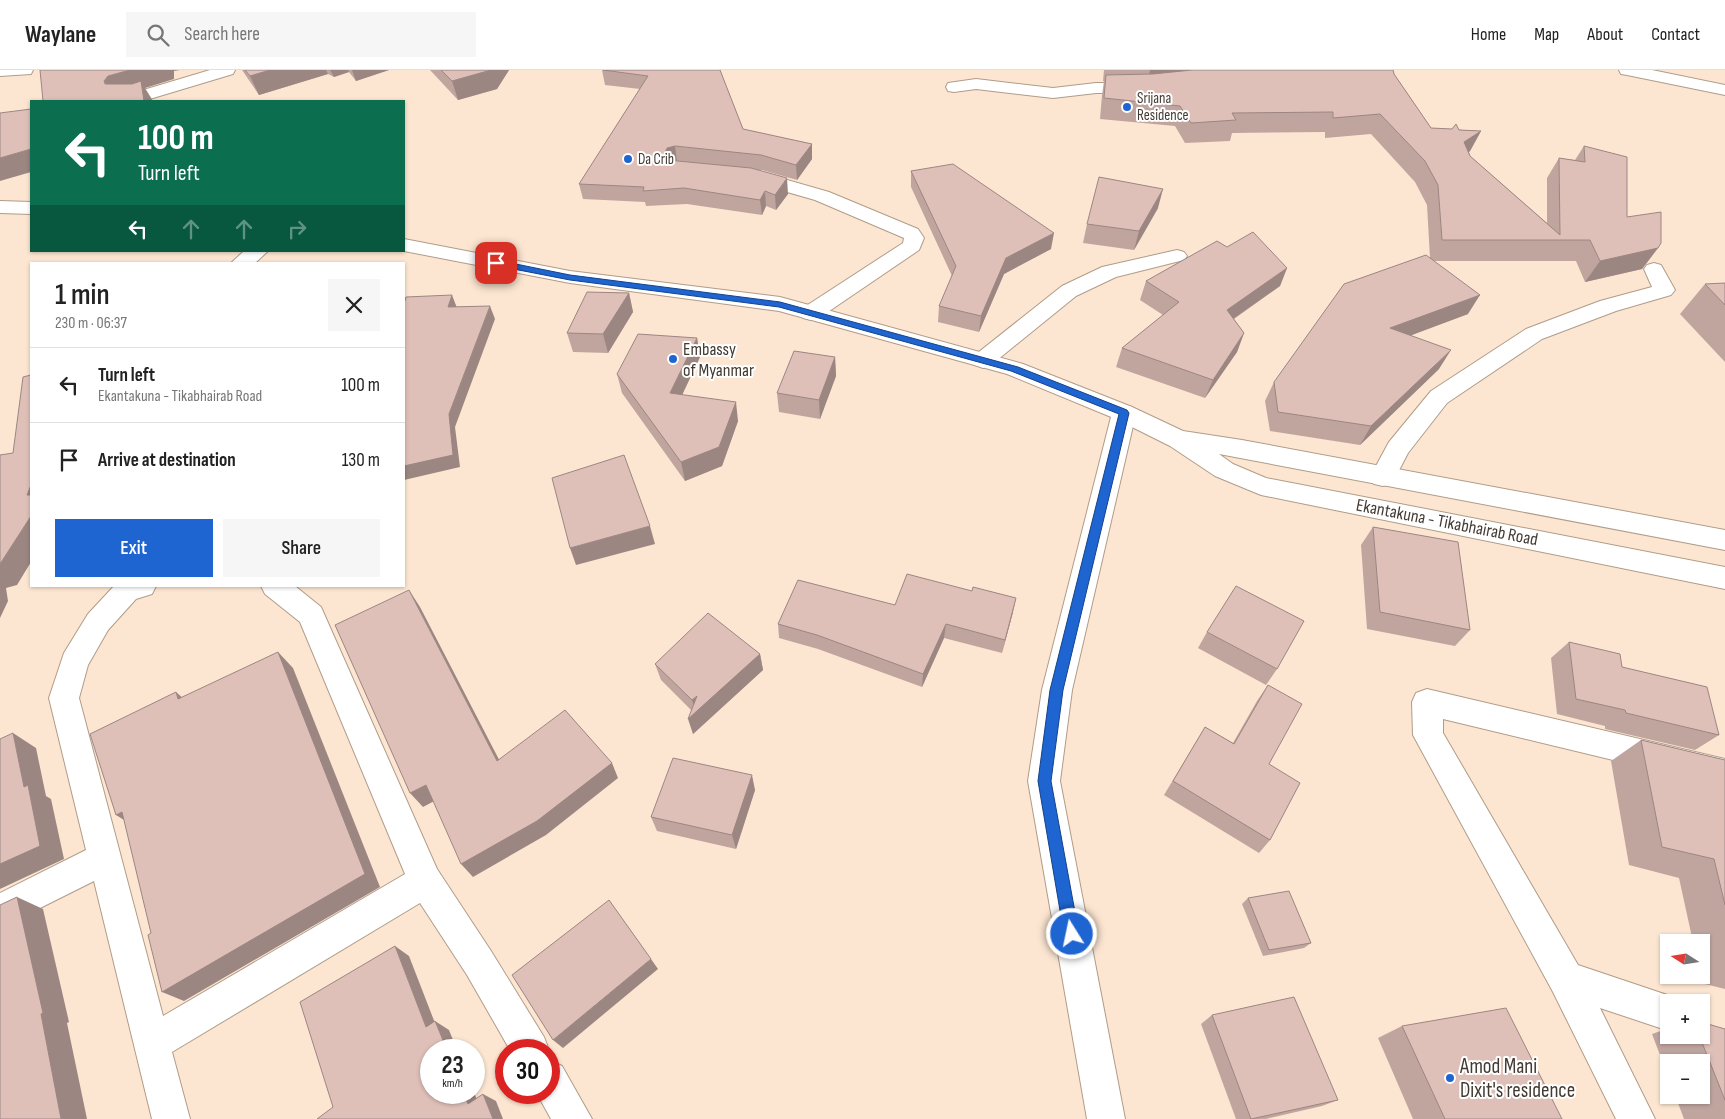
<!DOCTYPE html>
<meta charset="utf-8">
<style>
body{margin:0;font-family:"Sofia Sans Condensed",sans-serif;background:#f6f6f6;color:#222;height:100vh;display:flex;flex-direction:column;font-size:19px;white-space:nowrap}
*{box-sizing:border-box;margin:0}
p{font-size:16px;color:#767676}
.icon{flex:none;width:28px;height:28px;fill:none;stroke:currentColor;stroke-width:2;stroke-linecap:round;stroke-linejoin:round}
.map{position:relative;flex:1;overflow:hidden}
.panel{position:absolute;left:30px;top:192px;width:375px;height:325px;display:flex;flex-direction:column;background:#fff;border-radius:0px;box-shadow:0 1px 4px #0004}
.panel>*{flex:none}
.guide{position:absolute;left:30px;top:30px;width:375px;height:152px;border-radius:0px;box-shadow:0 1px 4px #0004;background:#0b6e4f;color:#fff;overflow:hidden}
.needle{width:32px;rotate:282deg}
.controls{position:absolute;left:1660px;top:864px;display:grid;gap:10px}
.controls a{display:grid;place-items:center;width:50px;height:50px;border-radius:0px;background:#fff;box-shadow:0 1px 4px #0004;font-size:25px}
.speed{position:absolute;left:420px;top:969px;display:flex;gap:10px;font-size:25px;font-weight:700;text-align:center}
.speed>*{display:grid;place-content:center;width:65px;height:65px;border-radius:50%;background:#fff;box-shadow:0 1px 4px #0004;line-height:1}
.speed small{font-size:12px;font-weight:400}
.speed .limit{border:8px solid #d22;background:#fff;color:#111}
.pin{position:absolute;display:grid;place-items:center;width:42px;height:42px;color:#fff;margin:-21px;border-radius:10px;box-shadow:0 2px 8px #0006}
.me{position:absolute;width:55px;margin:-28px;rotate:350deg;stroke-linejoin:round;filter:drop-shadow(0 0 4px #0008)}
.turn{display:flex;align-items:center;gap:18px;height:105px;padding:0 25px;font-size:22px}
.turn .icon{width:65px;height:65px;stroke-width:2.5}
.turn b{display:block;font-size:35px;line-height:42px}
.lanes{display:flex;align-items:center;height:48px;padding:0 25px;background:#0003;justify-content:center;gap:25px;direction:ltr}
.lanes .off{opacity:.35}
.round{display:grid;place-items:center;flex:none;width:52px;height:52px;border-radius:0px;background:#f6f6f6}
.summary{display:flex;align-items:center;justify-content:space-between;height:85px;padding:0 25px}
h1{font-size:30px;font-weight:600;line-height:38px}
.button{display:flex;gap:10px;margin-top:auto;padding:10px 25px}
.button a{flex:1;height:58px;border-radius:0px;background:#1f65d1;color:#fff;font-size:20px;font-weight:600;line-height:58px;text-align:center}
.button a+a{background:#f6f6f6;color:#222}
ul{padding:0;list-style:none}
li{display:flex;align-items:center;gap:15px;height:75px;padding:0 25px;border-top:1px solid #e0e0e0}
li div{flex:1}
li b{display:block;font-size:19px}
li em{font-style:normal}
header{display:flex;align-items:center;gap:30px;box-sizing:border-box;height:70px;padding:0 25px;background:#fff;border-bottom:1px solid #e0e0e0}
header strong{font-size:24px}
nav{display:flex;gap:28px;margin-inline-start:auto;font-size:18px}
.search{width:350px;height:45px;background:#f6f6f6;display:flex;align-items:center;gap:12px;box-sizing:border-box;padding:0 18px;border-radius:0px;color:#767676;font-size:19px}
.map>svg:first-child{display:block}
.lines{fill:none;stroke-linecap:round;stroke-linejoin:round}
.minor-casing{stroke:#b09c88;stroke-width:2}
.major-casing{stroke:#b09c88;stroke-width:2}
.minor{fill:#fff;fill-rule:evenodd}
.major{fill:#fff;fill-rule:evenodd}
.wall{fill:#c0a59f}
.shaded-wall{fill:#9c8682}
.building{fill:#dfc0b9;stroke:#9c8682}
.route{fill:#1f65d1;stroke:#144288}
.poi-dot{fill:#1f65d1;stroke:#fff;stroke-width:2}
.labels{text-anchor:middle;stroke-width:4;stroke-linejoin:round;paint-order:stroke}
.far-poi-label{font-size:15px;fill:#433a32;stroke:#fff;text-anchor:start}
.poi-label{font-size:18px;fill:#433a32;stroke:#fff;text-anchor:start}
.street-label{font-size:18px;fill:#433a32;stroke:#fff}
.near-poi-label{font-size:21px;fill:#433a32;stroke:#fff;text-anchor:start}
</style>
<header>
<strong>Waylane</strong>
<div class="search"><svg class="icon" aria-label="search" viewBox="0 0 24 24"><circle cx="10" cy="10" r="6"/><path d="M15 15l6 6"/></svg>Search here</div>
<nav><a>Home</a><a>Map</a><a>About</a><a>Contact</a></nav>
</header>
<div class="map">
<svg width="1725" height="1049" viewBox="0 0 1725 1049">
<rect width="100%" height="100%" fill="#fce6d1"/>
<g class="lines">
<defs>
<g id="minor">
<path d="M0 0H33L31 4 0 6Z"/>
<path d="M210 0H235L233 4 143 31H117L120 27Z"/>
<path d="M1619 0H1652L1725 15V25L1627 5 1621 4Z"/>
<path d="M976 9 1053 18 1096 13H1140L1146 14 1148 18 1146 22 1140 23H1096L1053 28 976 19 954 22 948 21 946 17 948 13Z"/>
<path d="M752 100 829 122 918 159 924 168 919 180 819 248 811 250 803 248 800 243 803 238 903 173 904 168 815 130 745 110 743 106 745 102Z"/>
<path d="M1177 180 1184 182 1187 186 1184 190 1116 207 1076 226 991 295 983 298 975 295 972 290 975 285 1062 216 1102 197Z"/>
<path d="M244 181H268L254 194H230Z"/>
<path d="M1654 193 1661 195 1675 220 1671 225 1616 241 1542 269 1447 333 1408 383 1392 414 1383 416 1374 414 1370 407 1389 372 1431 321 1526 259 1600 231 1652 217 1644 199 1647 195Z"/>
<path d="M1124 335 1132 337 1136 343 1072 620 1060 711 1125 1049H1087L1028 711 1042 620 1112 343 1116 337Z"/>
<path d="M114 516H156L152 524 136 529 108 560 88 595 79 628 163 946 405 804 300 552 265 524 261 516H295L321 537 437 799 491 881 544 967 549 980V982V980H510L467 905 420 833 172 982 190 1049H152L94 811 0 858V823L86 780 49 628 64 583 88 544Z"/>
<path d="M1427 619 1725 689V717L1443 649V663L1578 895 1682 930 1683 932H1669V961L1600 938 1655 1049H1616L1553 922 1413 665 1412 632 1416 623Z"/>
<path d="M549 990 562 996 592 1049H551L536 1022H549Z"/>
</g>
<g id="major">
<path d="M0 131 31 132V144L0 143Z"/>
<path d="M404 169 570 201 780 227 1023 294 1132 337 1183 361 1242 370 1725 460V480L1219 384 1233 394 1266 408 1725 497V519L1261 425 1215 406 1170 376 1116 349 1007 304 779 241 570 213 404 181Z"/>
</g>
</defs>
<!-- minor casing -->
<use href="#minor" class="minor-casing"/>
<!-- major casing -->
<use href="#major" class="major-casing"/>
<!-- minor -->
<use href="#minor" class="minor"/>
<!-- major -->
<use href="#major" class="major"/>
</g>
<!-- wall -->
<g class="wall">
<path d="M242 0H389L356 11 349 2 334 7 328 4 259 25Z"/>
<path d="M430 0H509L497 19 458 30Z"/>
<path d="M602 0H720L743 59 812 74V89L797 110 762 100H758L788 124 776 140 766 136 762 145 687 134 646 136 645 132 583 129 579 114 640 19 605 15Z"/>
<path d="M1104 0H1393L1394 4 1431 58 1481 61 1470 81 1469 82 1470 86 1547 153V108L1559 88 1575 90 1584 76 1627 147 1658 178 1642 199 1585 212 1576 191H1433L1468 244 1411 265 1439 299 1360 375 1270 361 1265 331 1274 312 1430 188 1427 135 1415 112 1371 64 1325 68V62L1232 63 1230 71 1185 73 1175 56 1100 49 1102 25 1104 11H1103Z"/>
<path d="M911 101 1051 179 1004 204 979 262 938 252 939 236 952 206 911 117Z"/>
<path d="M1158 138 1134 180 1083 173 1087 154Z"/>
<path d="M1227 177 1287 198 1280 216 1234 249 1244 263 1237 282 1205 328 1116 297 1122 278 1163 245 1140 230 1146 211Z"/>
<path d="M1725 213V292L1680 244 1705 214Z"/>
<path d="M629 223 633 242 608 283 573 282 567 263Z"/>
<path d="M697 268 700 287 682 325 738 351 722 396 685 411 622 323 617 304Z"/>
<path d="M835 287 836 306 820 349 779 342 777 323Z"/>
<path d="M1373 457 1470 560 1455 576 1367 559 1361 475Z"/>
<path d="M895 535 1013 542 1002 583 944 568 922 617 818 579 779 568 778 554Z"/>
<path d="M1207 562 1277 599 1266 615 1198 578Z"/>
<path d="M1569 572 1622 597 1719 665 1695 680 1605 659V656L1557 644 1551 588Z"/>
<path d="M760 584 763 600 693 664 691 640 661 610 655 594Z"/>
<path d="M1268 615 1270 770 1259 783 1164 725 1205 657 1233 673 1257 631Z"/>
<path d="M1641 670 1725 690V919L1701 913 1699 905H1701V872H1693L1679 808 1629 795 1611 691Z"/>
<path d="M755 720 736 779 657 761 651 747Z"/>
<path d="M1248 828 1311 873 1304 878 1263 886 1242 834Z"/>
<path d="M1212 945 1338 1030 1322 1036 1266 1049H1236L1201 954Z"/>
<path d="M1402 956 1562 1049H1413L1378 968Z"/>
<path d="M1669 958V965H1701L1725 959V1049H1684L1675 1025H1701V992H1669V1009L1652 964Z"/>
</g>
<!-- shaded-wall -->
<g class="shaded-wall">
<path d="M130 0H180L174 1V9L145 18 153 31 116 30 104 11 108 6Z"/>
<path d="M270 0H326L328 4 259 25 250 6Z"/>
<path d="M330 0H348L349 2 334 7Z"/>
<path d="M352 0H389L356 11Z"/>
<path d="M491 0H509L497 19 458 30 452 11Z"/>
<path d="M1150 0H1234L1148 10Z"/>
<path d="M1481 61 1470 81 1454 93 1464 72Z"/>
<path d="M812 74V89L797 110 796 95Z"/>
<path d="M675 76 677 91 666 100 664 85 667 78Z"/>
<path d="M31 79V102L0 111V88Z"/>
<path d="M787 108 788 124 776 140 775 125Z"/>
<path d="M1163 119 1158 138 1134 180 1139 161Z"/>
<path d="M765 121 766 136 762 145 760 130Z"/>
<path d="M1054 163 1051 179 1004 204 979 262 981 246 1006 188Z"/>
<path d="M1658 178 1642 199 1585 212 1600 191Z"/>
<path d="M1287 198 1280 216 1220 258 1227 240Z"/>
<path d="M629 223 633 242 608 283 603 264Z"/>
<path d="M452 225 457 238 448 237Z"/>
<path d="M1480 225 1468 244 1380 277 1390 258Z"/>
<path d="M490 236 495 249 455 357 460 397 404 410V396L449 344Z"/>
<path d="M1244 263 1237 282 1205 328 1213 310Z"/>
<path d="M697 268 700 287 674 342 670 323Z"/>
<path d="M1451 280 1439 299 1360 375 1371 356Z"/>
<path d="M835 287 836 306 820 349 819 330Z"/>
<path d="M736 332 738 351 722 396 685 411 681 392Z"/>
<path d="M31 415V429L27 425Z"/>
<path d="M31 446V492L17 515 6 518 8 531 0 548V494Z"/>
<path d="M650 456 655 474 576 495 570 478Z"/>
<path d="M409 520 420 537 507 705 497 691Z"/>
<path d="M1016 528 1013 542 1002 583 1005 570Z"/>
<path d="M946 554 944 568 922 617 923 604Z"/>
<path d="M278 582 293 598 380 817 184 931 162 922Z"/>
<path d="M760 584 763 600 693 664 688 649 696 642 692 630Z"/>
<path d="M176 622 194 638 178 629Z"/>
<path d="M13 663 36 678 46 726 51 729 64 789 0 819V794L24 717Z"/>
<path d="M612 693 618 708 546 765 473 807 461 794Z"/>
<path d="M752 705 755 720 736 779 732 765Z"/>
<path d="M426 715 438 729 423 737 410 723Z"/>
<path d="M122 742 137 758 116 745Z"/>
<path d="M17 827 43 839 69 952 67 953 87 1049H61Z"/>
<path d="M395 876 409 886 440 966 426 957Z"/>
<path d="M651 889 658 899 563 978 553 970Z"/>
<path d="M435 951 449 960 457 980H447Z"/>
<path d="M463 1022H474L481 1041 468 1034Z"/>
<path d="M483 1024 496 1031 503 1049H493Z"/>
</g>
<!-- building -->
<g class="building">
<path d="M40 0H130L108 6 104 11 105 14H132L141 11 144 31H43Z"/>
<path d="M245 0H270L250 6Z"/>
<path d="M441 0H491L452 11Z"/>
<path d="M603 0H720L743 59 812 74 796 95 761 85 675 76 667 78 664 85 667 90 751 98 787 108 775 125 765 121 760 130 684 118 643 121 644 117 579 114 648 6Z"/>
<path d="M1192 0H1393L1394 4 1431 58 1452 59 1456 54 1459 60 1481 61 1464 72 1470 86 1560 165 1559 88 1585 92 1584 76 1627 87V147L1661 142V173L1658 178 1600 191 1590 170H1442L1438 115 1425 91 1380 44 1333 48V42L1232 43 1236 50 1191 53 1180 36 1104 28 1106 5 1153 4Z"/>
<path d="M31 39V79L0 88V43Z"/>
<path d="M953 94 1054 163 1006 188 981 246 939 236 956 196 911 101Z"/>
<path d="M1099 107 1163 119 1139 161 1087 154Z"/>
<path d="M1253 162 1287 198 1227 240 1244 263 1213 310 1122 278 1179 232 1146 211 1217 171 1227 177Z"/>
<path d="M1426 185 1480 225 1390 258 1451 280 1371 356 1278 342 1274 312 1344 214Z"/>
<path d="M1725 213V235L1705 214Z"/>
<path d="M587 222 629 223 603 264 567 263Z"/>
<path d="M452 225 448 237 490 236 449 344 453 385 404 396V234L406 227Z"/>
<path d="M638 264 697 268 670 323 736 332 719 377 681 392 617 304Z"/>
<path d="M794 281 835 287 819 330 777 323Z"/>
<path d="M31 305V415L27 425H31V446L0 494V385L13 383 23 307Z"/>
<path d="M624 385 650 456 570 478 552 408Z"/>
<path d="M1373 457 1458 472 1470 560 1380 542Z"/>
<path d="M907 504 972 521 973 517 1016 528 1005 570 946 554 923 604 817 565 778 554 798 510 895 535Z"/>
<path d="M1236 516 1304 551 1277 599 1207 562Z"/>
<path d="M409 520 497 691 565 640 612 693 537 751 461 794 426 715 410 723 335 555Z"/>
<path d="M708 543 760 584 688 649 697 626 692 630 655 594Z"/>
<path d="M1569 572 1620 584 1622 597 1707 617 1719 665 1626 643 1625 640 1576 629Z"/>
<path d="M278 582 365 804 162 922 148 865 151 863 122 742 116 745 90 664 176 622 178 629Z"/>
<path d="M1268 615 1302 634 1269 694 1300 713 1270 770 1173 711 1205 657 1234 674Z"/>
<path d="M13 663 24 717 28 715 40 776 0 794V669Z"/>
<path d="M1641 670 1725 690V835L1714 789 1662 777Z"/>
<path d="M673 688 752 705 732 765 651 747Z"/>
<path d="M1289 821 1311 873 1269 880 1248 828Z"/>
<path d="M17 827 43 943 41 944 61 1049H0V835Z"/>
<path d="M609 830 651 889 553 970 512 905Z"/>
<path d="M395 876 426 957 435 951 447 980H431V1022H463L468 1034 483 1024 493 1049H317L333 1037 300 932Z"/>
<path d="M1294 927 1338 1030 1251 1049 1212 945Z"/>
<path d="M1506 938 1562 1049H1445L1402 956Z"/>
<path d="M1701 952 1725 959V1030L1699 965H1701Z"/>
</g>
<!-- route -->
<path class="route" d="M496 190 570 205 780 232 1018 297 1127 340 1129 343 1063 620 1051 711 1079 864 1077 869 1072 871 1066 869 1064 864 1038 711 1050 620 1119 344 1011 301 779 237 570 210 493 195V191Z"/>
<!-- markers -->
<g class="poi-dot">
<circle cx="1127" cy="37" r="5"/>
<circle cx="628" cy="89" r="5"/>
<circle cx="673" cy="289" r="5"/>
<circle cx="1450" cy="1008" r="5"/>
</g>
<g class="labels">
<!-- far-poi labels -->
<g class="far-poi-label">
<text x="1137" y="33">Srijana<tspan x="1137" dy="17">Residence</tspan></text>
<text x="638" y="94">Da Crib</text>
</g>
<!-- poi labels -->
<g class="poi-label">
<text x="683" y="285">Embassy<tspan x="683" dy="21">of Myanmar</tspan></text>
</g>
<!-- street labels -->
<g class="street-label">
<text transform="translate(1447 452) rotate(11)" y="6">Ekantakuna - Tikabhairab Road</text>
</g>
<!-- near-poi labels -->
<g class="near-poi-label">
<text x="1460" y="1003">Amod Mani<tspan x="1460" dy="24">Dixit's residence</tspan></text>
</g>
</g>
</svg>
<div class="controls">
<a><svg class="needle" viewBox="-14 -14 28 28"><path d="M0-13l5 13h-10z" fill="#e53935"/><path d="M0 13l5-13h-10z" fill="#767676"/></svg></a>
<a>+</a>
<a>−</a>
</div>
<div class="speed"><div>23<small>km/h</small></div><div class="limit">30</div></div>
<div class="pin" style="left:496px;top:193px;background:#d93025"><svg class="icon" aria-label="arrive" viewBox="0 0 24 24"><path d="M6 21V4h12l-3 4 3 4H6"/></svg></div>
<svg class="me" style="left:1072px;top:864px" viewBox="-20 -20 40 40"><circle r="17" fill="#1f65d1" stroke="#fff" stroke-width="3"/><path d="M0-11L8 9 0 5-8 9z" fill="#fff"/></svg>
<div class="guide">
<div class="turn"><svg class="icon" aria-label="left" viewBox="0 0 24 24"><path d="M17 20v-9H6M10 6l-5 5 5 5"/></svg><div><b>100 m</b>Turn left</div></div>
<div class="lanes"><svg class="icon" aria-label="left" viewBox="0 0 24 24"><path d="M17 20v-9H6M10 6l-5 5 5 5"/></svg><svg class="icon off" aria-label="ahead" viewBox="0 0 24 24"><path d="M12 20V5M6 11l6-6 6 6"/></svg><svg class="icon off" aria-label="ahead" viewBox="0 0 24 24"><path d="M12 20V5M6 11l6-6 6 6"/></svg><svg class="icon off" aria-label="right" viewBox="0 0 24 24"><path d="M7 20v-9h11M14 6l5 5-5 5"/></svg></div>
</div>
<section class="panel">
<div class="summary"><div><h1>1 min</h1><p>230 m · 06:37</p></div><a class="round"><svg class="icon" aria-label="close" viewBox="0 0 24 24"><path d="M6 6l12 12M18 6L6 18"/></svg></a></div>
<ul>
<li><svg class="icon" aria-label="left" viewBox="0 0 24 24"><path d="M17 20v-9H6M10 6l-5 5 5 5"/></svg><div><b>Turn left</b><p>Ekantakuna - Tikabhairab Road</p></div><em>100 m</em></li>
<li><svg class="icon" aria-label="arrive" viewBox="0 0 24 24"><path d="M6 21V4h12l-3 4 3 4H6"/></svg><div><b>Arrive at destination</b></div><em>130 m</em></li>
</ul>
<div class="button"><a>Exit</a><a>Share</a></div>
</section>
</div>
